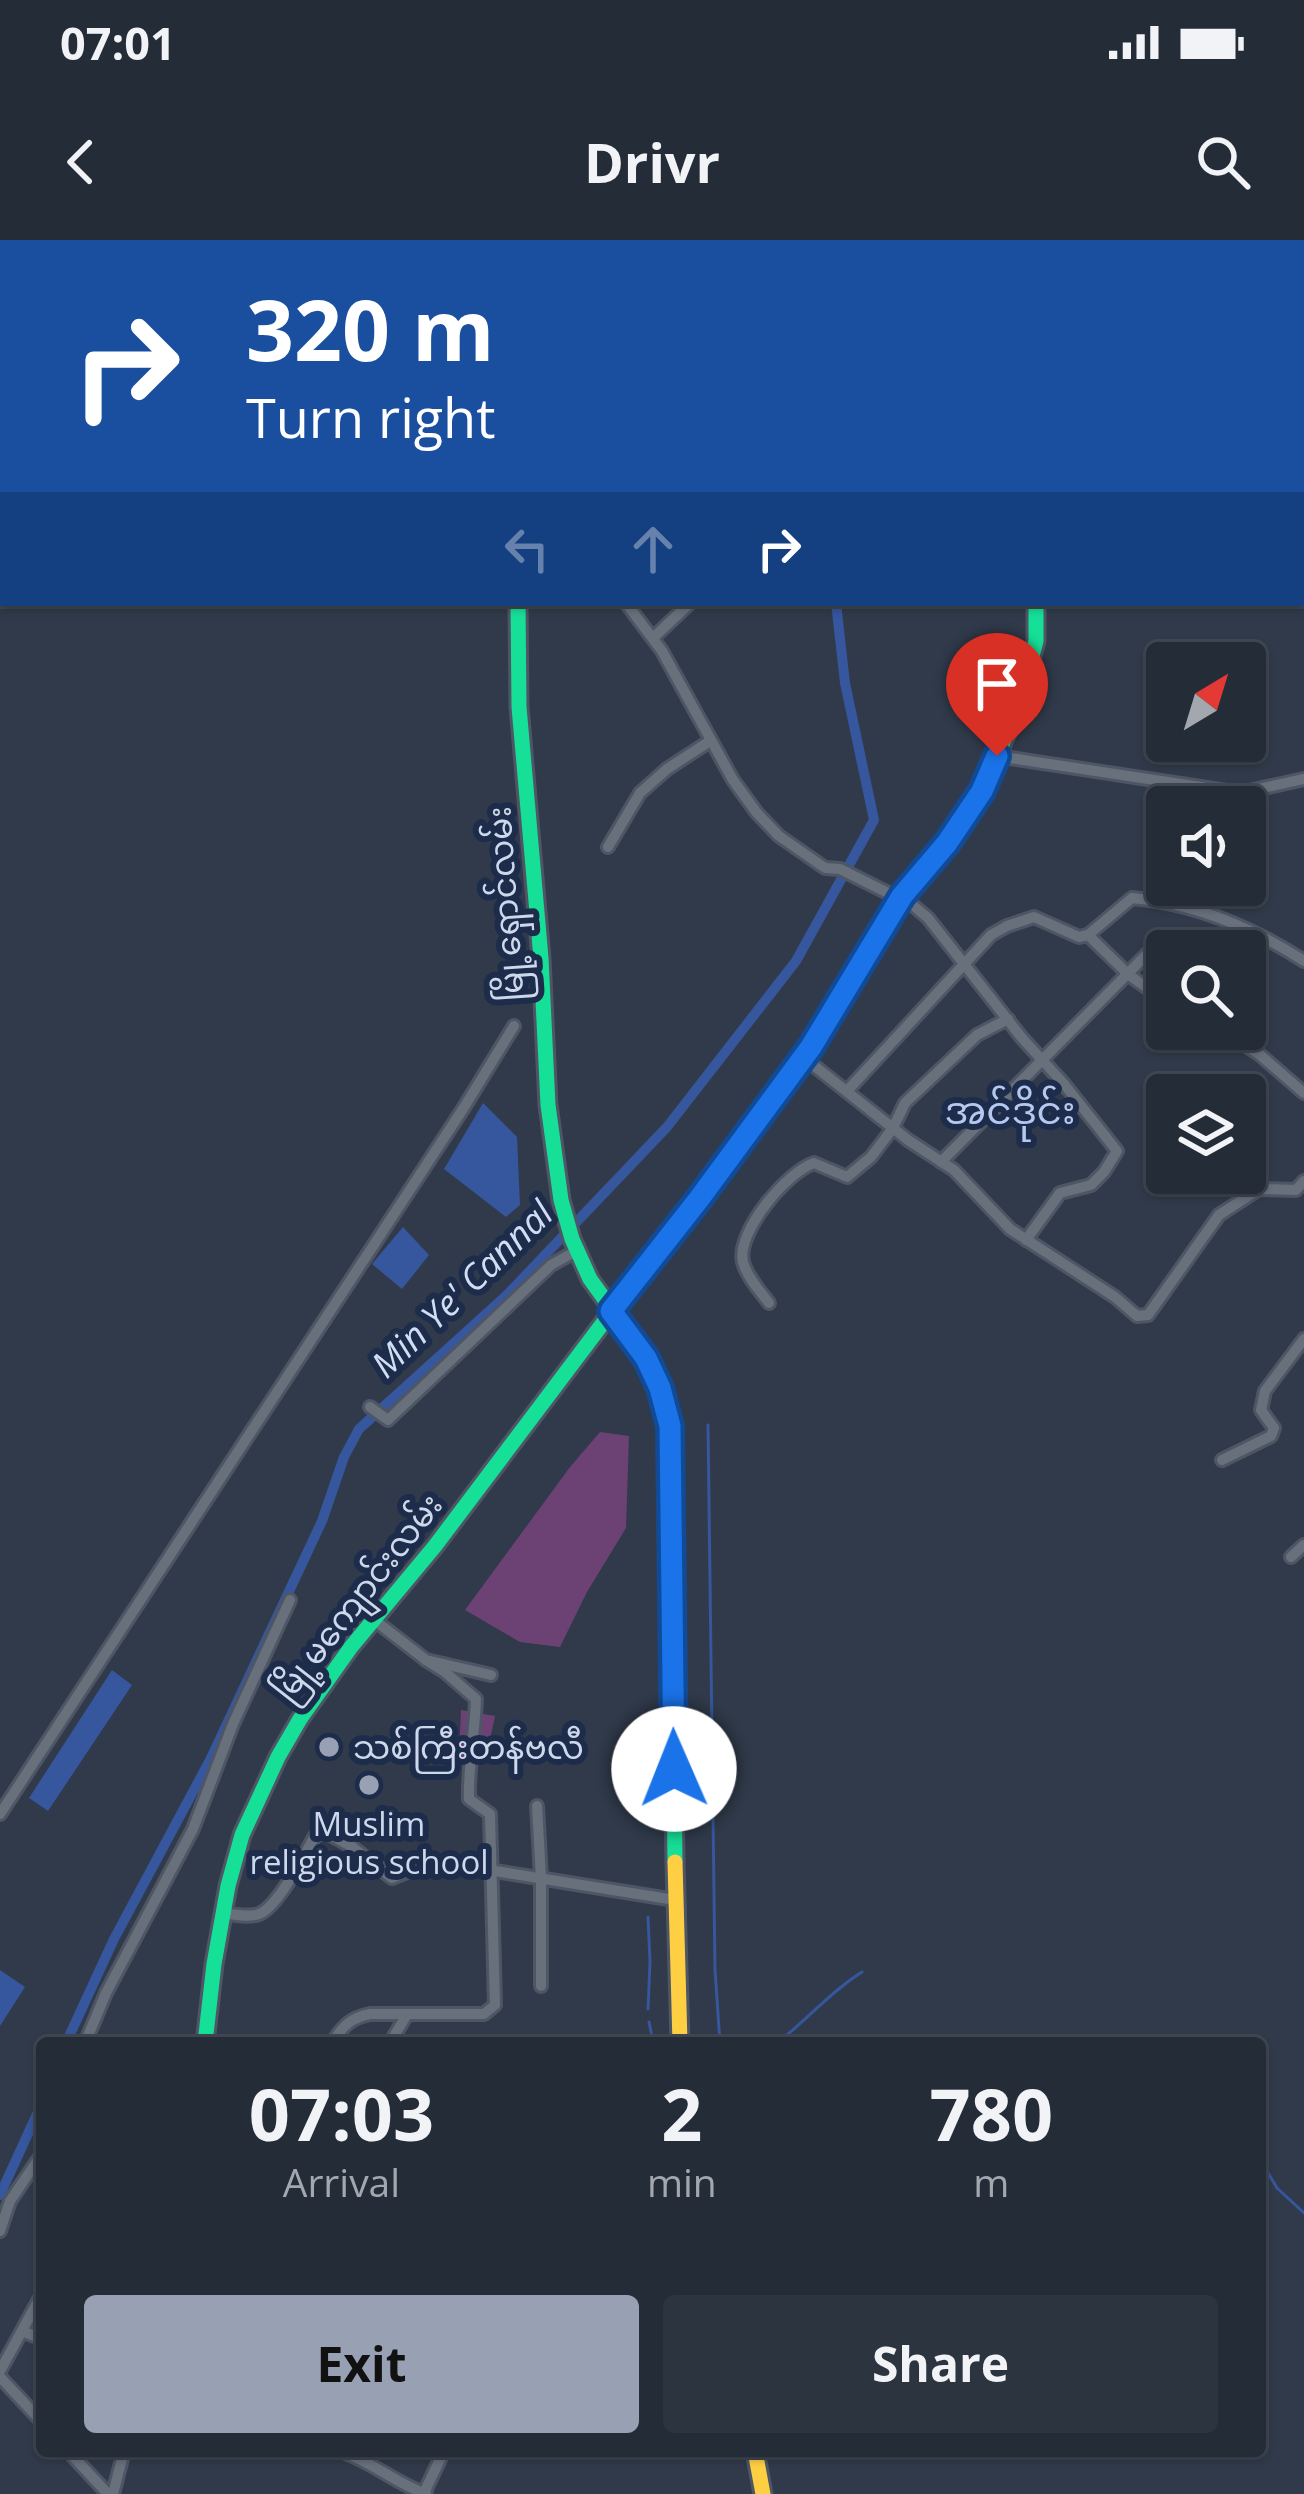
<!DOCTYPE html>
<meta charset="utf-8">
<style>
body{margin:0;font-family:"Open Sans","Noto Sans Myanmar",sans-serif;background:#2c3440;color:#f1f3f6;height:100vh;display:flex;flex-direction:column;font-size:45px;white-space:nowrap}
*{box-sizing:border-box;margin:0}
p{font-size:39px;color:#a3a7ae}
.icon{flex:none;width:66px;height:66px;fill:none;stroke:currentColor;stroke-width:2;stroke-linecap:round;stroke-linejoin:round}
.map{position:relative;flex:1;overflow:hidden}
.drawer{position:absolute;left:36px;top:1797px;width:1230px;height:420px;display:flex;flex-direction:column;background:#242c38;border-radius:12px;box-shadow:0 3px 9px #0004,0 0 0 3px #414853}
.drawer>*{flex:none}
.hud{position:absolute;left:0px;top:0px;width:1305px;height:366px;box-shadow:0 3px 9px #0004,0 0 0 3px #414853;background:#1a4fa0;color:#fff;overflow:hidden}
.needle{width:78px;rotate:38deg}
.controls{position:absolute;left:1146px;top:402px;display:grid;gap:24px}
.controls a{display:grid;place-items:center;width:120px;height:120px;border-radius:12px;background:#242c38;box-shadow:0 3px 9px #0004,0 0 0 3px #414853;font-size:60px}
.pin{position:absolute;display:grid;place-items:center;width:102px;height:102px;color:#fff;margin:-123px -51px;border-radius:50% 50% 50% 0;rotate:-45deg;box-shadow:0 0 12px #0007}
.pin .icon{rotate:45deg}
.me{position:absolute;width:132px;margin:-66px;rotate:359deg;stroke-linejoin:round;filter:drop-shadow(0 0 9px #0008)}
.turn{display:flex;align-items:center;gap:42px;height:252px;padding:0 48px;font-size:54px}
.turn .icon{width:156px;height:156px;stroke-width:2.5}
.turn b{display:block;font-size:84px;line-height:102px}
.lanes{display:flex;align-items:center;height:114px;padding:0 48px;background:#0003;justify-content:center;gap:60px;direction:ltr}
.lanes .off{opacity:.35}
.eta{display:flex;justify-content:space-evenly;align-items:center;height:204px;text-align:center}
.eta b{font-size:72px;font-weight:700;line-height:84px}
.button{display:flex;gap:24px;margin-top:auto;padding:24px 48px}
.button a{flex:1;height:138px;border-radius:12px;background:#97a1b3;color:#111;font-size:48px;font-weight:700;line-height:138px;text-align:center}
.button a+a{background:#2c3440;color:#f1f3f6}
.status{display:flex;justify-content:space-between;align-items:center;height:84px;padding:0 60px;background:#242c38;direction:ltr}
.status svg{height:33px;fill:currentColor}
header{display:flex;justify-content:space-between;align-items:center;height:156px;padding:0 48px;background:#242c38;font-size:54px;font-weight:700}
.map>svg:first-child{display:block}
.green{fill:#6c4174}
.water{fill:#36569d}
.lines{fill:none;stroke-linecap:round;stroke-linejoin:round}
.stream{stroke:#36569d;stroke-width:3}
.canal{stroke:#36569d;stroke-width:10}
.street-casing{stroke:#4e5665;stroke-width:16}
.fast-casing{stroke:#4e5665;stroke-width:21}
.slow-casing{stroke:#4e5665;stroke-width:21}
.jam-casing{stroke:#4e5665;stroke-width:21}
.street{stroke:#68707c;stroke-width:10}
.fast{stroke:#16e098;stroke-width:15}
.slow{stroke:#ffcf43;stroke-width:15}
.jam{stroke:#f24e42;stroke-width:15}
.rail{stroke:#6c727f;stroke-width:3;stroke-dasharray:6 12;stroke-linecap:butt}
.route-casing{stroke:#114b97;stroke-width:30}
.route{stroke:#1a73e8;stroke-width:21}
.poi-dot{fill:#97a1b3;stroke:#1d2c4a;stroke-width:4.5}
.labels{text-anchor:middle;stroke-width:12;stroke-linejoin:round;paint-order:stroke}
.street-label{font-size:33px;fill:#ced8ec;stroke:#1d2c4a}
.poi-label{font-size:33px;fill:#ced8ec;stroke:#1d2c4a;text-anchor:start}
.water-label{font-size:36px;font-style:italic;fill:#d1ddf2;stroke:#1d2c4a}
.quarter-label{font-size:39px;fill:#b5c9f0;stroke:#1d2c4a}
</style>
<div class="status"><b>07:01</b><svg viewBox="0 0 49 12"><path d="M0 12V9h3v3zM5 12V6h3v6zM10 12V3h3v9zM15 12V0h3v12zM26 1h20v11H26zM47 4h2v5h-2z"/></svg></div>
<header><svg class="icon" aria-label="back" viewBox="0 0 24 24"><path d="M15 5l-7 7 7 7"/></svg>Drivr<svg class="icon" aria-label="search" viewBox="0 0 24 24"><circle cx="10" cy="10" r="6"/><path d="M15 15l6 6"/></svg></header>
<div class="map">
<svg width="1304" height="2254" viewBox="0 0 1304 2254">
<rect width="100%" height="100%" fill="#303a4a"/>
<!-- green -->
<g class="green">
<path d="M600 1192 629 1196 626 1288 587 1352 560 1407 520 1402 465 1370 570 1227Z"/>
<path d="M461 1470 495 1476 488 1509 459 1520Z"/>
</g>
<!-- water -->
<g class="water">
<path d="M483 863 517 897 520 965 506 977 444 929Z"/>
<path d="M403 987 429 1015 402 1049 372 1024Z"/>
<path d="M112 1430 132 1445 48 1571 29 1558Z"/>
<path d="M0 1730 25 1747 0 1786Z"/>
</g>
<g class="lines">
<!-- stream -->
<g class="stream">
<path d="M708 1185 715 1730 720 1803"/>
<path d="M648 1769 650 1722 648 1677"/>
<path d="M649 1782 653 1801"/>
<path d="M777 1803C807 1780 830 1752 862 1732"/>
<path d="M1260 1926 1267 1931 1277 1948 1304 1973"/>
</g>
<!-- canal -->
<g class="canal">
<path d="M812 0V3"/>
<path d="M66 1803 114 1699 210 1520 322 1281 344 1217 359 1189 506 1056 667 887 796 721 874 580 845 443 836 363"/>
<path d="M0 1955 42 1863"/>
</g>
<defs>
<g id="street">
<path d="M430 0 431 3"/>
<path d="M1264 0 1268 3"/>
<path d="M1062 3 1063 0"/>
<path d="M1302 27 1304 28"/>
<path d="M626 363 662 411 733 540 757 573 779 596 825 628 840 629 900 659"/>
<path d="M653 398 690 363"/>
<path d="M997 516 1240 553 1304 539"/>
<path d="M608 607 640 553 667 529 710 501"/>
<path d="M902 656 928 678 1022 798 1064 844 1117 911 1104 932 1091 945 1060 953 1026 1000"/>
<path d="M1088 695 1129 735 1167 762"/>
<path d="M1220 789 1259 814 1304 853"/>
<path d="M803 817 908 900 954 930 1010 989 1115 1057 1137 1076 1148 1075 1219 975 1259 949 1296 950 1304 941"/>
<path d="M847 851 991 695 1007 686 1034 677 1079 697 1088 695 1132 658C1193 663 1253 688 1304 721"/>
<path d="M941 922 1158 703H1168L1176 711"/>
<path d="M769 1063C760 1051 747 1037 743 1022 736 992 787 932 814 923L847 937 871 917 893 888 905 863 977 795 1008 779"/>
<path d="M370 1167 388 1180 551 1025 578 1010"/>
<path d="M1222 1220 1271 1196 1274 1188 1261 1170 1265 1151 1304 1099"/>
<path d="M1291 1317 1304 1305"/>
<path d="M373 1379 426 1420 491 1435"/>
<path d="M537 1566 541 1638V1746"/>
<path d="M0 1574 463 869 514 786"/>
<path d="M221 1673C232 1674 249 1678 259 1674 278 1667 304 1615 315 1596L325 1592 351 1606 392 1638 433 1621 675 1660"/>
<path d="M85 1803 106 1753 193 1589 233 1484 290 1360"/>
<path d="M332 1803C343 1786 350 1778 370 1774H484L495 1765 490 1574 469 1559C468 1525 475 1492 476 1459L445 1432 426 1420"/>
<path d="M390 1803 406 1776"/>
<path d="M0 1991 10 1961 42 1914"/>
<path d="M22 2091 42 2099"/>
<path d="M0 2131 42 2054"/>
<path d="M0 2137 42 2182"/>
<path d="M68 2211 108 2254"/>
<path d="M340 2211C371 2221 395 2243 426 2254"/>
<path d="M424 2253 444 2211"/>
<path d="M113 2254 124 2211"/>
</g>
<g id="fast">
<path d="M548 0V3"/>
<path d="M94 3 95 0"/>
<path d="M518 363 519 467 541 718 548 865 561 960 572 999 590 1039 646 1117 660 1148 670 1186 675 1622"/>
<path d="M205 1803 214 1724 228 1646 242 1595 278 1517 300 1479 351 1407 435 1306 811 807 902 656 947 603 982 551 1019 465 1036 401V363"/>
</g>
<g id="slow">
<path d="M675 1622 680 1803"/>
<path d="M755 2211 763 2254"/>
</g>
<path id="jam" d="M0 203 3 197"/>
</defs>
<!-- street casing -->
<use href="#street" class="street-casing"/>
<!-- fast casing -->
<use href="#fast" class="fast-casing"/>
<!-- slow casing -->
<use href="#slow" class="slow-casing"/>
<!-- jam casing -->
<use href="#jam" class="jam-casing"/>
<!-- street -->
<use href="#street" class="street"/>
<!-- fast -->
<use href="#fast" class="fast"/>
<!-- slow -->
<use href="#slow" class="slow"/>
<!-- jam -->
<use href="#jam" class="jam"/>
<!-- rail -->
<g class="rail">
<path d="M26 3 28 0"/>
<path d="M0 23 3 17"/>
<path d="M0 57 3 51"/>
</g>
</g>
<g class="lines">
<defs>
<path id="route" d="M674 1529 670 1186 660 1148 646 1118 611 1071 699 959 811 807 902 656 947 603 982 551 997 516"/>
</defs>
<!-- route casing -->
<use href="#route" class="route-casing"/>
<!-- route -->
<use href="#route" class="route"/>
</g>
<!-- markers -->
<g class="poi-dot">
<circle cx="329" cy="1507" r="12"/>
<circle cx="369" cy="1545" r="12"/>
</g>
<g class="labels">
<!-- street labels -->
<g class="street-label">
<text transform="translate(505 664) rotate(-94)" y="12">မြို့ရှောင်လမ်း</text>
<text transform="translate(357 1357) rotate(-52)" y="12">မြို့မကျောင်းလမ်း</text>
</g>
<!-- poi labels -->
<g class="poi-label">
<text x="353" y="1519">သစ်ကြီးတန်ဗလီ</text>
<text x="369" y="1596" text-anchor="middle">Muslim<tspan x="369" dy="38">religious school</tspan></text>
</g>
<!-- water labels -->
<g class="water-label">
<text transform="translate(462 1049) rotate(-44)" y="13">Min Ye' Cannal</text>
</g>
<!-- quarter labels -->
<g class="quarter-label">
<text x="1010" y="884">အင်ဒိုင်း</text>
</g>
</g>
</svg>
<div class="controls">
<a><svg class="needle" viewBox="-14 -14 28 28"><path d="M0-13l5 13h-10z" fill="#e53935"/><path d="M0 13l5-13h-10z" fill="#a3a7ae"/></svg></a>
<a><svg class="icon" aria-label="sound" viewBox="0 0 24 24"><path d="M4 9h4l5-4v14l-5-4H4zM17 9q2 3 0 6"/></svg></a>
<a><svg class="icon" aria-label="search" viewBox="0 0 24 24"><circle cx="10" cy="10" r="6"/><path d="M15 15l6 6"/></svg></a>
<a><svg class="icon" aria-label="layers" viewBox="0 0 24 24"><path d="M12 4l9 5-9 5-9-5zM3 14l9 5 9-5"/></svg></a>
</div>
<div class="pin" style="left:997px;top:516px;background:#d93025"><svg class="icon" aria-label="arrive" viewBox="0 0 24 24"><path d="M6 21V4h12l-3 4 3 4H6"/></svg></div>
<svg class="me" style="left:674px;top:1529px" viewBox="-20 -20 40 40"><circle r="19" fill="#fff"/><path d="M0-13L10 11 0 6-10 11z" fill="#1a73e8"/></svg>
<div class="hud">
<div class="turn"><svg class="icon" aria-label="right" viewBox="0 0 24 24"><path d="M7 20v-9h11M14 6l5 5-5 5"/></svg><div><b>320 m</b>Turn right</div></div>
<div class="lanes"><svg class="icon off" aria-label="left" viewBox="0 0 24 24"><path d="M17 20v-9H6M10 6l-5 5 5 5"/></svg><svg class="icon off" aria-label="ahead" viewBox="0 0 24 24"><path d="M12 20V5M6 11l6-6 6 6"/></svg><svg class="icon" aria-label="right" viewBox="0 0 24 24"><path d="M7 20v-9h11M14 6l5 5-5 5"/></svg></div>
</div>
<section class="drawer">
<div class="eta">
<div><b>07:03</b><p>Arrival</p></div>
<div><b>2</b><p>min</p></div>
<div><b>780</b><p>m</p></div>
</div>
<div class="button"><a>Exit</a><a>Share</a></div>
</section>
</div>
